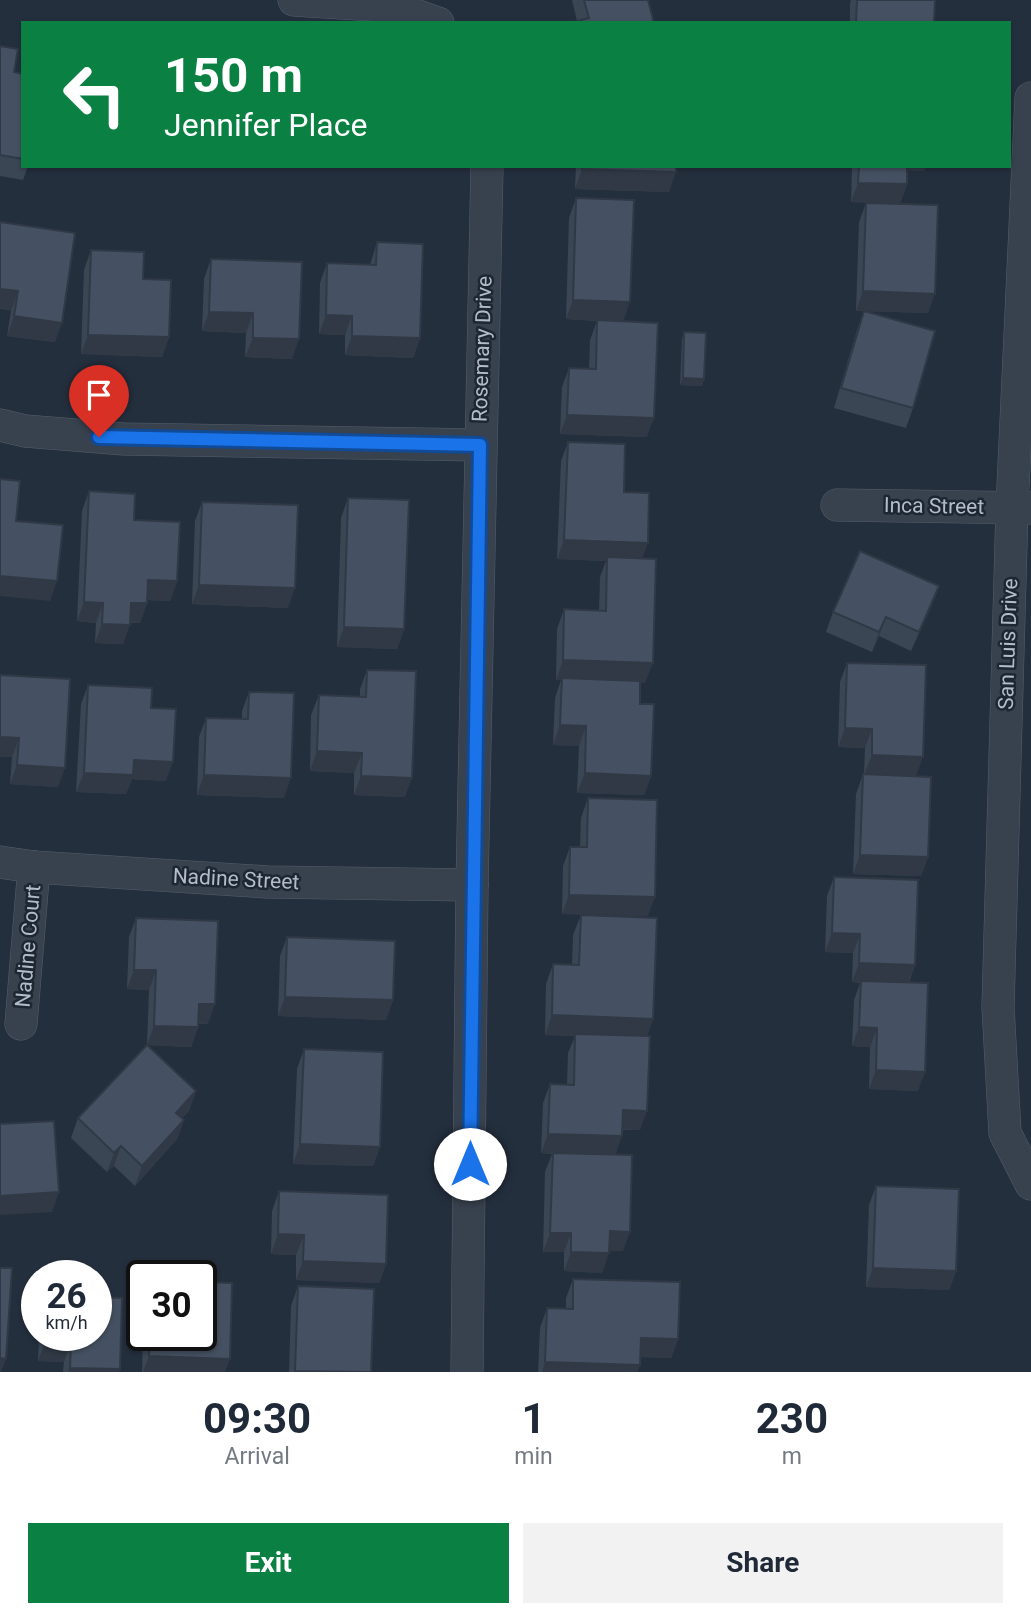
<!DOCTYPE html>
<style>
body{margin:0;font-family:Roboto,sans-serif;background:#f2f2f3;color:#1f2937;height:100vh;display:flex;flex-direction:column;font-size:26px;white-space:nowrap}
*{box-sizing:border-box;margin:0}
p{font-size:23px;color:#747a83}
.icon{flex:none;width:38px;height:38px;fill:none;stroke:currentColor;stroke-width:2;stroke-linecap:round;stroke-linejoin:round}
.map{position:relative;height:1372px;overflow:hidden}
.drawer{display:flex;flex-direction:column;background:#fff;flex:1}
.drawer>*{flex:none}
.top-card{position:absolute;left:21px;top:21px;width:990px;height:147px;border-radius:0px;box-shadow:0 2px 5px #0004;background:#0b8043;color:#fff;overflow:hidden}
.speed{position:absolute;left:21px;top:1260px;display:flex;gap:14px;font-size:35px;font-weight:700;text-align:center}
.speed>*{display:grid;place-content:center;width:91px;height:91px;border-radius:50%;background:#fff;box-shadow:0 2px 5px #0004;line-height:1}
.speed small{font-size:18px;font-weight:400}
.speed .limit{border:4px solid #111;border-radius:10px;background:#fff;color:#111}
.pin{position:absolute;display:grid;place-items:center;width:60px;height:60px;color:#fff;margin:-72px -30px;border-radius:50% 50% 50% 0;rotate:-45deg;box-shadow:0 0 7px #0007}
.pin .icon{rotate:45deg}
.me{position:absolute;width:77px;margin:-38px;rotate:0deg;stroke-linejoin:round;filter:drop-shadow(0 0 5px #0008)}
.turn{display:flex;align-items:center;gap:24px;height:147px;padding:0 28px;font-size:32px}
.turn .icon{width:91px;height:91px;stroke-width:2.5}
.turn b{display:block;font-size:49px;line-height:60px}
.eta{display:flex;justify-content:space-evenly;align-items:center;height:119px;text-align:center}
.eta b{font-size:42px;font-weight:700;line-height:49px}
.button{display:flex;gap:14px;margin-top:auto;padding:14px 28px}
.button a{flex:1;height:80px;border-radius:0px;background:#0b8043;color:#fff;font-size:28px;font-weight:700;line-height:80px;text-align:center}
.button a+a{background:#f2f2f3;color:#1f2937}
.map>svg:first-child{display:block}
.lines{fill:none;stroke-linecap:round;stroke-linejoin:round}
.minor-casing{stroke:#565f6c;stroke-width:33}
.minor{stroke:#38414e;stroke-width:32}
.wall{fill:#3b4654}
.shaded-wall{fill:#303945}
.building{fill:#455162;stroke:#303945;stroke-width:2}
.route-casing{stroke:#114b97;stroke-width:18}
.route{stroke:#1a73e8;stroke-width:12}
.labels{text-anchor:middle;stroke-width:5;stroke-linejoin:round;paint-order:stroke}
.street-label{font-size:21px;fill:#b4bcc9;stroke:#1d2633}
</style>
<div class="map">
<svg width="1031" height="1372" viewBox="0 0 1031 1372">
<rect width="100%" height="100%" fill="#242f3e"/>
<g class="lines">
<defs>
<g id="minor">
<path d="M294 0 389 6 438 23"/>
<path d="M1031 98 1012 508 998 1007 1005 1133 1031 1184"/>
<path d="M0 425 25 431 124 439 479 445"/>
<path d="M837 505 1031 508"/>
<path d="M0 862 34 867 268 882 472 885"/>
<path d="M21 1024 34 867"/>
<path d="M467 1372 472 885 487 166"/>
</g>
</defs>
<!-- minor casing -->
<use href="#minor" class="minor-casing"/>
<!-- minor -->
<use href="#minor" class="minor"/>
</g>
<!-- wall -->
<g class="wall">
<path d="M572 0H648L654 23H573L577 21Z"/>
<path d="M851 0H935L934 23H850V4Z"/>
<path d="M0 46 14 72 23 74V166H28L23 180 0 176Z"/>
<path d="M576 166H676L669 192 575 189Z"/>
<path d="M852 166H926L924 171 907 170V184L900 204 851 202Z"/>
<path d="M576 198 623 321 647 437 560 434 562 387 569 368H589L590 340 597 321 566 319 569 218Z"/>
<path d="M866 203 928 313 864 311 913 408 906 428 834 408 857 330 864 311H856L859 222Z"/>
<path d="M0 222 55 342 7 336 11 311Z"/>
<path d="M377 242 420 338 413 358 345 355V335L319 334 320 283 327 263 370 265Z"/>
<path d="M91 250 143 279 169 337 162 357 81 354 84 270Z"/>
<path d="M211 259 292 359 245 357 246 333 202 331 204 279Z"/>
<path d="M684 332 704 379 702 386 680 385 682 339Z"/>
<path d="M568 442 624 492 642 558 645 683H640V704L651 776 644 795 577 793 579 746 553 745 555 698 561 680H556L557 629 564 609 599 611 600 577 606 561 557 559 561 461Z"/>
<path d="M89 491 134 520 177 581 170 601 147 600V603L140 623H130L123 644 95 643 96 623 77 621 82 511Z"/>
<path d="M348 498 404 629 397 649 337 647 341 518Z"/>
<path d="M202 502 288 608 192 604 195 521Z"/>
<path d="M932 605 911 651 879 636 872 652 826 632 833 612Z"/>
<path d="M847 663 916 776 928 857 921 876 853 874 856 794 863 774H864L865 748 838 747 840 682Z"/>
<path d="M367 670 405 797 354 795V773L310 771 311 715 319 695 360 697V689Z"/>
<path d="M0 675 58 787 10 784 12 757Z"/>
<path d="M88 685 151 708 166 781 132 779 126 794 76 792 81 704Z"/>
<path d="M249 692 284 798 197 795 199 737 206 718 242 719V711Z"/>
<path d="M588 798 648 916 562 914 563 866 570 847H580L581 818Z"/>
<path d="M834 877 915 965 909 983 918 1091 869 1089 870 1047 852 1046 854 1000 860 983 852 982 853 953 825 952 827 896Z"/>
<path d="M581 915 653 1019 647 1036 640 1130H622L615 1155 623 1251H609L602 1273 564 1271V1252H543L545 1172 552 1154 541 1153 543 1103 550 1084 567 1085 568 1053 575 1036 545 1035 546 984 553 964 572 965 573 935Z"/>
<path d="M136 918 208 1024H198V1027L191 1047 147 1045 149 990 127 989 129 937Z"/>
<path d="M287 937 393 1000 386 1020 278 1016 280 956Z"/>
<path d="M304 1049 380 1147 373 1166 293 1164 297 1069Z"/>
<path d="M196 1091 189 1111 182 1118 184 1120 177 1139 135 1186 114 1166 107 1172 71 1138 78 1118Z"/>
<path d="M876 1186 956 1271 949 1290 866 1287 869 1205Z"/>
<path d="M279 1191 386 1264 379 1283 296 1280V1255L271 1254 272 1211Z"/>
<path d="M573 1279 678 1339 671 1358 640 1357V1365L637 1372H538L540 1328 547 1308 566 1309V1298Z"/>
<path d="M298 1286 371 1372H289L291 1306Z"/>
<path d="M39 1335H96L119 1372H63L64 1362 38 1361Z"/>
<path d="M143 1335H201L225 1372H142Z"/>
</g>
<!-- shaded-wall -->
<g class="shaded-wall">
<path d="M902 166H926L924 171 901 170Z"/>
<path d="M582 169 676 172 669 192 575 189Z"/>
<path d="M858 183 907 184 900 204 851 202Z"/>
<path d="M0 289 18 291 11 311 0 309Z"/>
<path d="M863 291 935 294 928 313 856 311Z"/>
<path d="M573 300 630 302 623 322 566 319Z"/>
<path d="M209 312 253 313 246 333 202 331Z"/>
<path d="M326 315 352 316 345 335 319 334Z"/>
<path d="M14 316 62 323 55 342 7 336Z"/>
<path d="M88 335 169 337 162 357 81 354Z"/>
<path d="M352 336 420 338 413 358 345 355Z"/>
<path d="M253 338 299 339 292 359 245 357Z"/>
<path d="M683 378 704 379 702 386 680 385Z"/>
<path d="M567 415 654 418 647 437 560 434Z"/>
<path d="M564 540 648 543 641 562 607 557 606 561 557 559Z"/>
<path d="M0 576 57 581 50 601 0 596Z"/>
<path d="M148 580 177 581 170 601 141 600Z"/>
<path d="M199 585 295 588 288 608 192 604Z"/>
<path d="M939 586 932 605 911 651 919 632Z"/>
<path d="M84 602 103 603 96 623 77 621Z"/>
<path d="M131 603H147L140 623 124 622Z"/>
<path d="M886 617 879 636 872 652 879 632Z"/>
<path d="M102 624 130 625 123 644 95 643Z"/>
<path d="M344 627 404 629 397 649 337 647Z"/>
<path d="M563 660 653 663 645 683 556 680Z"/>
<path d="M560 725 586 726 579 746 553 745Z"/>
<path d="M845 728 872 729 865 748 838 747Z"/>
<path d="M0 737 19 738 12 757H0Z"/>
<path d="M317 751 362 753 354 773 310 771Z"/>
<path d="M872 755 923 757 916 776 864 775Z"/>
<path d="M134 760 173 762 166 781 132 779 126 794 76 792 84 773Z"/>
<path d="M17 765 65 768 58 787 10 784Z"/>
<path d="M585 773 651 776 644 795 577 793Z"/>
<path d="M204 775 291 778 284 798 197 795Z"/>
<path d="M361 776 412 778 405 797 354 795Z"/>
<path d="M860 855 928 857 921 876 853 874Z"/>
<path d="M569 895 655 897 648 916 562 914Z"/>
<path d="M832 933 860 934 853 953 825 952Z"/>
<path d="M859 963 915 965 908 984 852 982Z"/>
<path d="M134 970H156L149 990 127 989Z"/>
<path d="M285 997 393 1000 386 1020 278 1016Z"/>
<path d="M199 1004H215L208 1024 192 1023Z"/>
<path d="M552 1015 653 1019 646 1038 545 1035Z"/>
<path d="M154 1026 198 1027 191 1047 147 1045Z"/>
<path d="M859 1027 877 1028 870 1047 852 1046Z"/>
<path d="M876 1070 925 1072 918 1091 869 1089Z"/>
<path d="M196 1091 189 1111 169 1132 176 1113Z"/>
<path d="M623 1110 647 1111 640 1130 615 1129Z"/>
<path d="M184 1120 177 1139 135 1186 142 1166Z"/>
<path d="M548 1134 622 1136 615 1156 541 1153Z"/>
<path d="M300 1144 380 1147 373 1166 293 1164Z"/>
<path d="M121 1146 114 1166 107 1172 114 1153Z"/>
<path d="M59 1192 52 1212 0 1215V1196Z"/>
<path d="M610 1231 630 1232 623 1251H603Z"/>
<path d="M550 1233H571L564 1252H543Z"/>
<path d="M278 1234 304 1235 296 1255 271 1254Z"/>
<path d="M571 1252 609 1253 602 1273 564 1271Z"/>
<path d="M303 1261 386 1264 379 1283 296 1280Z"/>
<path d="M873 1268 956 1271 949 1290 866 1287Z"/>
<path d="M641 1338 678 1339 671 1358 634 1357Z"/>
<path d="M45 1342 71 1343 64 1362 38 1361Z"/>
<path d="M149 1356 230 1359 225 1372H143Z"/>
<path d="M0 1358 6 1359 1 1372H0Z"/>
<path d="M545 1362 640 1365 637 1372H542Z"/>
<path d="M70 1368 120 1369 119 1372H68Z"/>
</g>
<!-- building -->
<g class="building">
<path d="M584 0H648L654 23H574L573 22 589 18Z"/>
<path d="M857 0H935L934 23H856Z"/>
<path d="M0 46 18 49 14 72 23 74V159L0 155Z"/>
<path d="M582 166H676V172L582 169Z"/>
<path d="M859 166H907V184L858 183Z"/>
<path d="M576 198 634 200 630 302 573 300Z"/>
<path d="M866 203 938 205 935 294 863 291Z"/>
<path d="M0 222 75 233 62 323 14 316 18 291 0 289Z"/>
<path d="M377 242 423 244 420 338 352 336V316L326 315 327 263 376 265Z"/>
<path d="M91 250 144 252 143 279 171 280 169 337 88 335Z"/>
<path d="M211 259 302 262 299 339 253 338V313L209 312Z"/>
<path d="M864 311 935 331 913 408 841 388Z"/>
<path d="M597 320 658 323 654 418 567 415 569 368 596 369Z"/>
<path d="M684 332 706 333 704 379 683 378Z"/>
<path d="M568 442 625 444 624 492 649 493 648 543 564 540Z"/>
<path d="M0 479 20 481 16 521 63 525 57 581 0 576Z"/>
<path d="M89 491 135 494 134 520 180 522 177 581 148 580 147 603H131L130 625 102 624 103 603 84 602Z"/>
<path d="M348 498 409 500 404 629 344 627Z"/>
<path d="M202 502 298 505 295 588 199 585Z"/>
<path d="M860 551 939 586 919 632 886 617 879 632 833 612Z"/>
<path d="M607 557 656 559 653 663 563 660 564 609 606 611Z"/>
<path d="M847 663 926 665 923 757 872 755V729L845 728Z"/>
<path d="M367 670 416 671 412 778 361 776 362 753 317 751 319 695 366 697Z"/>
<path d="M0 675 70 679 65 768 17 765 19 738 0 737Z"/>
<path d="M562 678 640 681V704H654L651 776 585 773 586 726 560 725Z"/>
<path d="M88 685 152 688 151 708 176 709 173 762 134 760 133 775 84 773Z"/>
<path d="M249 692 294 693 291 778 204 775 206 718 248 719Z"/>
<path d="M863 774 931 777 928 857 860 855Z"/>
<path d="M588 798 657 800 655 897 569 895 570 847H587Z"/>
<path d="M834 877 918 880 915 965 859 963 860 934 832 933Z"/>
<path d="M581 915 657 918 653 1019 552 1015 553 964 579 965Z"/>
<path d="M136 918 218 921 215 1004H199L198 1027 154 1026 156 970H134Z"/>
<path d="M287 937 395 941 393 1000 285 997Z"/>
<path d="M861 981 928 983 925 1072 876 1070 877 1028 859 1027Z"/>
<path d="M575 1034 650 1036 647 1111 623 1110 622 1136 548 1134 550 1084 574 1085Z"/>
<path d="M147 1045 196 1091 176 1113 184 1120 142 1166 121 1146 114 1153 78 1118Z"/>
<path d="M304 1049 383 1052 380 1147 300 1144Z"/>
<path d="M54 1121 59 1192 0 1196V1124Z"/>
<path d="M553 1153 632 1155 630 1232 610 1231 609 1253 571 1252V1233H550Z"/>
<path d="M876 1186 959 1189 956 1271 873 1268Z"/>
<path d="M279 1191 388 1195 386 1264 303 1261 304 1235 278 1234Z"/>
<path d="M0 1268H12L6 1359 0 1358Z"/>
<path d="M573 1279 680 1282 678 1339 641 1338 640 1365 545 1362 547 1308 573 1309Z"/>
<path d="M201 1282 232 1283 230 1359 149 1356 150 1335H201Z"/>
<path d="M298 1286 374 1289 371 1372 295 1371Z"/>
<path d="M96 1297 122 1298 120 1369 70 1368 71 1343 45 1342V1335H96Z"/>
</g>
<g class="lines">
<defs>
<path id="route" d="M99 437 480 445 470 1164"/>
</defs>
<!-- route casing -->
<use href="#route" class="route-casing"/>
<!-- route -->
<use href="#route" class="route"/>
</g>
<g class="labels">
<!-- street labels -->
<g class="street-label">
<text transform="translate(482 349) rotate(-88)" y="7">Rosemary Drive</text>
<text transform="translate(934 506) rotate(1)" y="7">Inca Street</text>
<text transform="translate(1008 644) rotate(-88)" y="7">San Luis Drive</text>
<text transform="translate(236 879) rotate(3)" y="7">Nadine Street</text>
<text transform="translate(28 946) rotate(-85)" y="7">Nadine Court</text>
</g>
</g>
</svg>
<div class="speed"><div>26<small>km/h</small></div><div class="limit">30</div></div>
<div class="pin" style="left:99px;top:437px;background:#d93025"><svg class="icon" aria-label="arrive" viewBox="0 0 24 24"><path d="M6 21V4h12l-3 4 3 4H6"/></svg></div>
<svg class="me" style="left:470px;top:1164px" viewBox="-20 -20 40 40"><circle r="19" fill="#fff"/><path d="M0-13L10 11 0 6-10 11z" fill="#1a73e8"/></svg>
<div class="top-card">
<div class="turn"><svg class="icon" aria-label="left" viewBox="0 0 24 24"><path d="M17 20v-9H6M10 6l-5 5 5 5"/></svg><div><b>150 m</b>Jennifer Place</div></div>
</div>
</div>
<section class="drawer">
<div class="eta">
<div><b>09:30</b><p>Arrival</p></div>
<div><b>1</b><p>min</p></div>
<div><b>230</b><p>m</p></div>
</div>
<div class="button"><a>Exit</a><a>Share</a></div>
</section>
